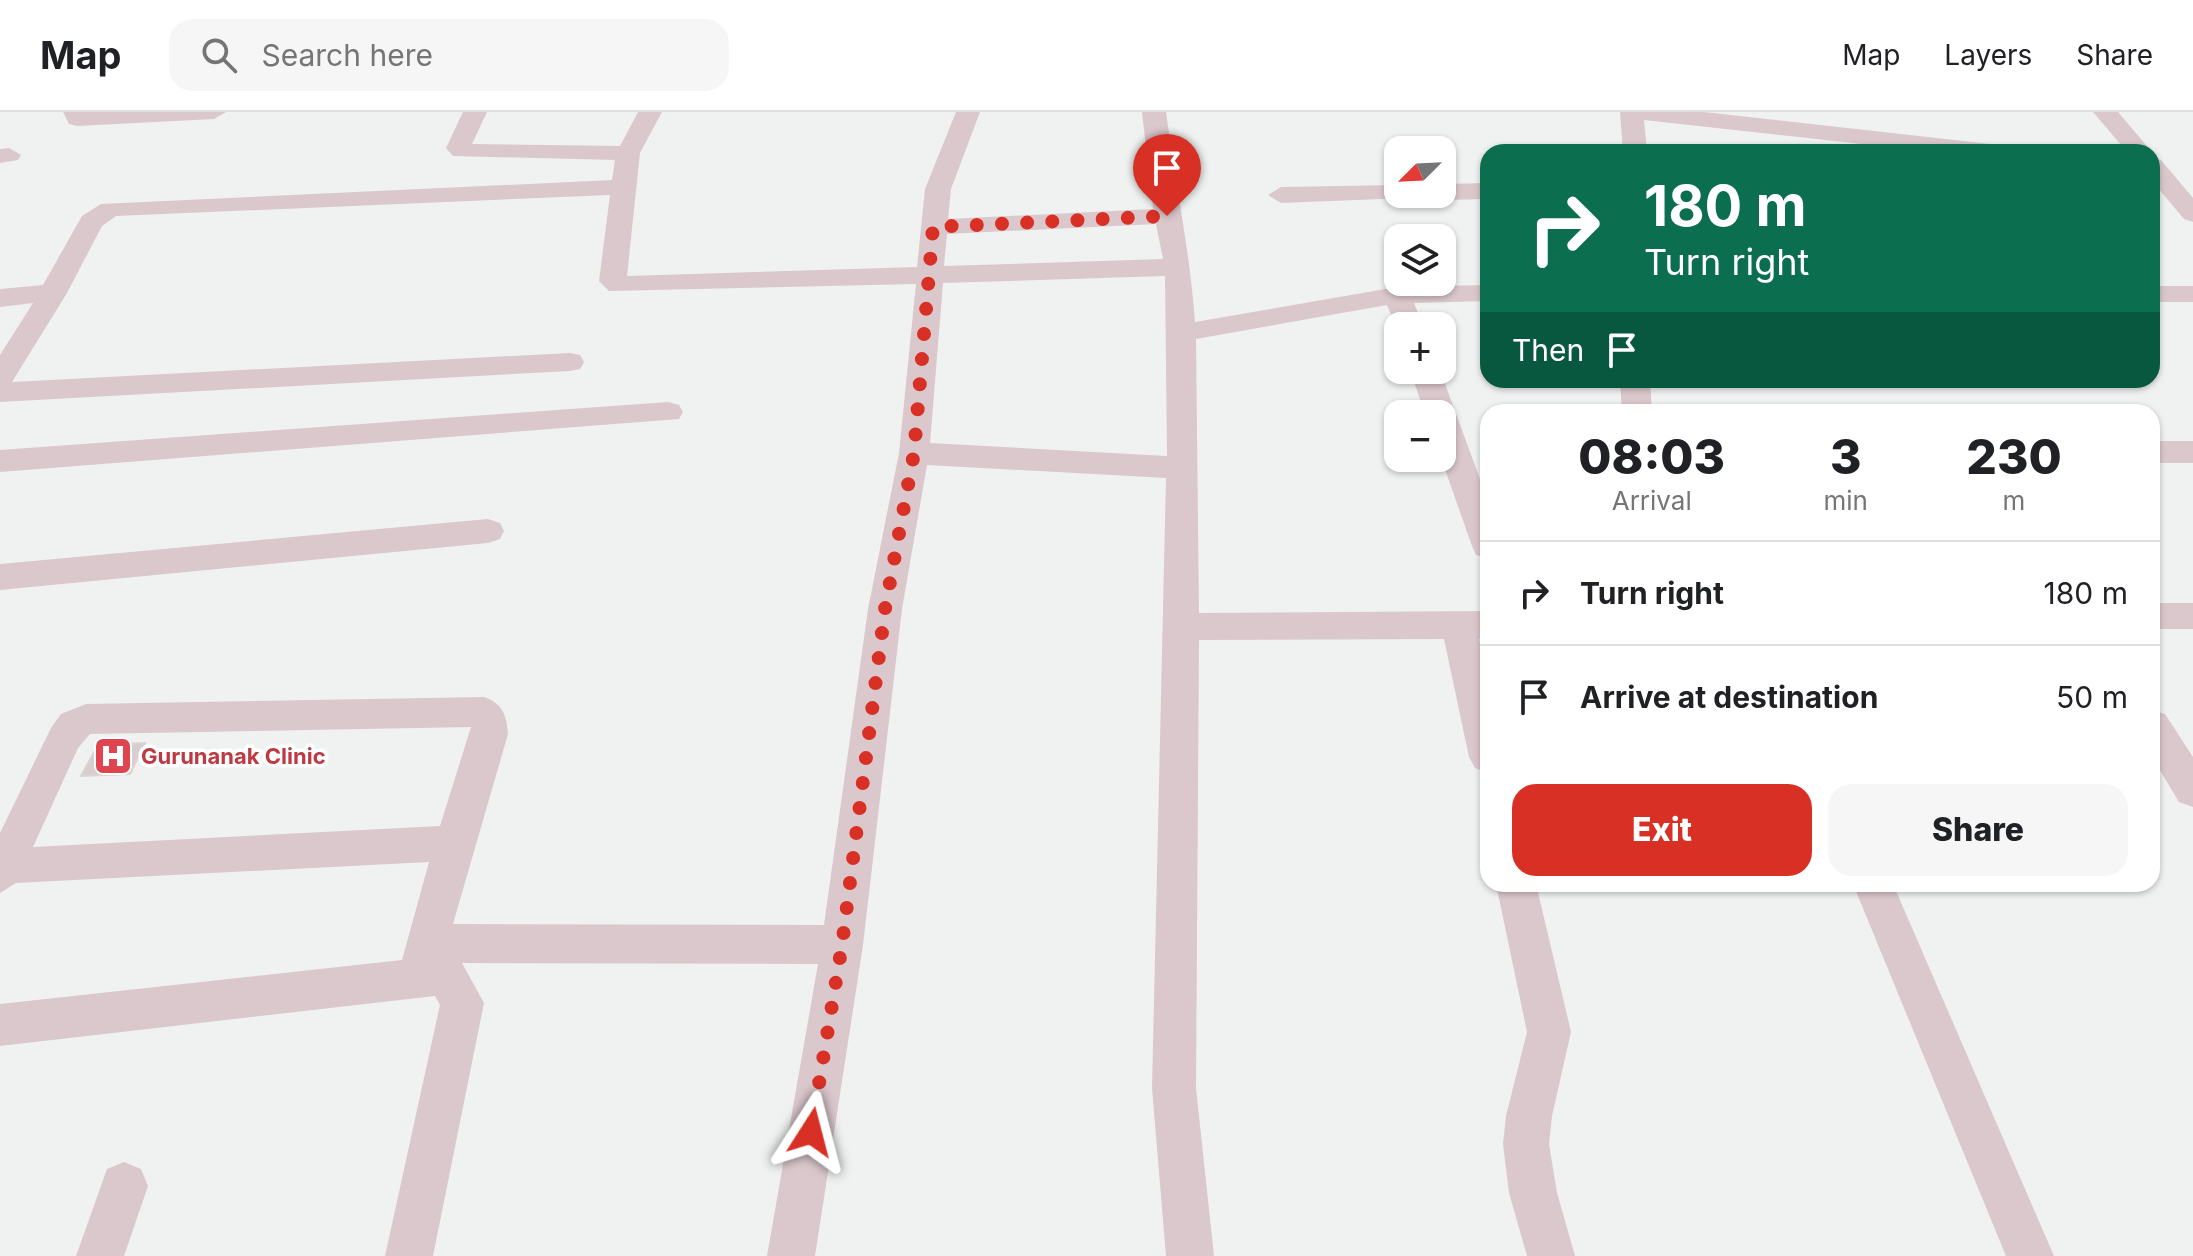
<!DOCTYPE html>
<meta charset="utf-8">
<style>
body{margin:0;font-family:Inter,sans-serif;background:#f6f6f6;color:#202124;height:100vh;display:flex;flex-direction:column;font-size:30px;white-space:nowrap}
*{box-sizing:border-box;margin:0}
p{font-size:26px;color:#757577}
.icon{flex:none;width:44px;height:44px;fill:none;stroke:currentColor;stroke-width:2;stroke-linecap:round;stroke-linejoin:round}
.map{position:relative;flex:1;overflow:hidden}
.details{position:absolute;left:1480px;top:292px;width:680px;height:488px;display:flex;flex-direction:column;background:#fff;border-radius:24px;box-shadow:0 2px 6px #0004}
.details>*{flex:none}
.top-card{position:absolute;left:1480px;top:32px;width:680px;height:244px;border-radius:24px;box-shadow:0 2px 6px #0004;background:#0b6e4f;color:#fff;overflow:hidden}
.needle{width:52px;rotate:246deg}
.tools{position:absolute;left:1384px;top:24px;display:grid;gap:16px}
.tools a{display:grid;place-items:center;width:72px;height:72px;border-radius:16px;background:#fff;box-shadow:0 2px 6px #0004;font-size:40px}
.pin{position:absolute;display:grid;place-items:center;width:68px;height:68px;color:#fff;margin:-82px -34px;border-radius:50% 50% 50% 0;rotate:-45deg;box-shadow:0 0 8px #0007}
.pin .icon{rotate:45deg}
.me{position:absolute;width:88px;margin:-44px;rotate:9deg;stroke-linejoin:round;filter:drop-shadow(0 0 6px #0008)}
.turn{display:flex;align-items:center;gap:28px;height:168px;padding:0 32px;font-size:36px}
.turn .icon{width:104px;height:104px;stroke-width:2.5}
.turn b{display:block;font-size:56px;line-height:68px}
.then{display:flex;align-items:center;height:76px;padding:0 32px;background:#0003;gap:16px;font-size:30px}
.eta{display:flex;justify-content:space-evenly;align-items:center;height:136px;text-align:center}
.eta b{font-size:48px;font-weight:800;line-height:56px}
.action{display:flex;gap:16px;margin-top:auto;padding:16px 32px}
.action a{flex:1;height:92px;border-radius:24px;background:#d93025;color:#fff;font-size:32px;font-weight:800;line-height:92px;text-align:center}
.action a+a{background:#f6f6f6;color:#202124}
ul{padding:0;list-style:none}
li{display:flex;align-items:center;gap:24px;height:104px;padding:0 32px;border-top:2px solid #e0e0e0}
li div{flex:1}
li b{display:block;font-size:30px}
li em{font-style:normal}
header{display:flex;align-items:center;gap:48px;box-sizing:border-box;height:112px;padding:0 40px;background:#fff;border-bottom:2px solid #e0e0e0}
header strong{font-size:38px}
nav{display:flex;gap:44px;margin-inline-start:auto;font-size:28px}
.search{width:560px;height:72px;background:#f6f6f6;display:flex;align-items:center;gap:20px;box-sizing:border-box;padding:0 28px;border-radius:24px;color:#757577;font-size:30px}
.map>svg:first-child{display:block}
.building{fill:#d8ced0;stroke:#dcd3d3;stroke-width:2}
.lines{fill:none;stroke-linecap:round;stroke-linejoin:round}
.minor{fill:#dbc8cd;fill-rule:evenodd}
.route{stroke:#d93025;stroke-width:14;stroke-dasharray:0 25.2}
.labels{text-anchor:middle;stroke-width:7;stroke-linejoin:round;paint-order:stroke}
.health-label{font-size:22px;font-weight:bold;fill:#be3a42;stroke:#fff;text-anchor:start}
</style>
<header>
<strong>Map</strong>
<div class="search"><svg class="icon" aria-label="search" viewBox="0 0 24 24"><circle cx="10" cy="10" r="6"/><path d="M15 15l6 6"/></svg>Search here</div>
<nav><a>Map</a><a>Layers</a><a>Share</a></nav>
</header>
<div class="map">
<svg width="2193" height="1144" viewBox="0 0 2193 1144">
<rect width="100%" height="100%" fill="#eff2f0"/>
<!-- building -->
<path class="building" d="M145 631 130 662 81 664 98 633Z"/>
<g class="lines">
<!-- minor -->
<g class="minor">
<path d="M63 0H226L214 7 77 14 69 12Z"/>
<path d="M463 0H487L472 32 620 34 638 0H662L640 41 627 164 917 155 925 77 956 0H980L951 77 948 107 1153 97 1142 0H1166C1175 70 1190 139 1195 210L1397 175 1488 173V189L1414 191 1423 214H1398V219L1387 193 1196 227 1199 501 1488 499V527H1479L1488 565V661L1475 656 1469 645 1444 527 1199 528 1196 976 1214 1144H1166L1152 976 1166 366 927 353 902 497 863 833 815 1144H767L818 852 462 851 484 891 433 1144H385L440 893 435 884 0 934V892L402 848 429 750 16 771 0 781V721L51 616 61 602 86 592 484 585C502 591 507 603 508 622L453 812 824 813 868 497 899 341 916 172 609 179 599 169 610 83 116 104 102 114 67 181 12 270 570 241 580 243 584 250 580 257 570 259 0 290V243L33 191 0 195V177L43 173 82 104 101 92 612 68 615 48 453 44 446 36ZM1156 112 1163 147 944 154 947 122ZM1165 164 1167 344 930 331 943 171ZM471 615 440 714 33 735 78 636 90 622Z"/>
<path d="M1620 0H1704L1999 33 2011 40H1934L1644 8 1647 40H1623Z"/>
<path d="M2093 0H2118L2152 40H2127Z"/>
<path d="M9 36 21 43 18 48 0 51V37Z"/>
<path d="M2152 46 2161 48 2193 86V110L2184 107 2152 69Z"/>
<path d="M1488 71V87L1442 88 1431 82H1442V72Z"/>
<path d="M1398 73V82H1410L1407 86 1281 91 1268 83 1281 75Z"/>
<rect x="2152" y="174" width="41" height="16"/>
<path d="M1410 258H1440L1488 389V446L1476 443 1472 434 1441 346 1442 302H1425Z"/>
<path d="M1620 268H1650L1652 300H1622Z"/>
<path d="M668 290 679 293 683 300 679 307 0 360V338Z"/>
<rect x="2152" y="329" width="41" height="22"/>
<path d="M488 407 500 411 504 419 500 427 488 431 0 478V452Z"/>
<rect x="2152" y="491" width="41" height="26"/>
<path d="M2152 598 2165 602 2193 645V695L2179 690 2152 645Z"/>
<path d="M1496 772H1536L1571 920 1552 1004 1549 1032 1557 1081 1575 1144H1527L1509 1081 1503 1032 1506 1004 1527 920Z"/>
<path d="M1853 772H1893L2054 1144H2006Z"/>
<path d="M124 1050 141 1057 148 1074 124 1144H76L107 1057Z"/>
</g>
</g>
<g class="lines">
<!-- route -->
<path class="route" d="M811 1020 842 833 885 497 914 341 933 115 1167 104"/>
</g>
<!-- icons -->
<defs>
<symbol id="hospital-square" viewBox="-11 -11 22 22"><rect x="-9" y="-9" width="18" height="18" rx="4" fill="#e0444e" stroke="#fff"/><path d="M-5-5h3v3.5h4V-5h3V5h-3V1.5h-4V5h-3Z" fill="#fff"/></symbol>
</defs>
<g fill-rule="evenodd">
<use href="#hospital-square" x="91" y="622" width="44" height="44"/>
</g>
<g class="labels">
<!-- health labels -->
<g class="health-label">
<text x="141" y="652">Gurunanak Clinic</text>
</g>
</g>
</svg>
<div class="tools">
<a><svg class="needle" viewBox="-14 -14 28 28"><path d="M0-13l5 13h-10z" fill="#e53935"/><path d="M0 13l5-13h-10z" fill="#757577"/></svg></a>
<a><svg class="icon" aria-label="layers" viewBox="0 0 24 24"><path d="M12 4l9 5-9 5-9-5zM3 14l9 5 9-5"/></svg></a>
<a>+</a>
<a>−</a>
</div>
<div class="pin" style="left:1167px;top:104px;background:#d93025"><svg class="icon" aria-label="arrive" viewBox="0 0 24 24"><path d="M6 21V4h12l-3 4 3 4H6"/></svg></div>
<svg class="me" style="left:811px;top:1020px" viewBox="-20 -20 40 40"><path d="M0-17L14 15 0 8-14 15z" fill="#d93025" stroke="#fff" stroke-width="4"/></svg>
<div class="top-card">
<div class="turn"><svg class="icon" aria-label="right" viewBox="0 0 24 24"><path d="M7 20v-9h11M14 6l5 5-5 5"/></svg><div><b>180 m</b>Turn right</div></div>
<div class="then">Then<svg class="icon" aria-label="arrive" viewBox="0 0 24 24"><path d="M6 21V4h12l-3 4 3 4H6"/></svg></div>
</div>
<section class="details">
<div class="eta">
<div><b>08:03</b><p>Arrival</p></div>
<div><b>3</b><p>min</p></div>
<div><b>230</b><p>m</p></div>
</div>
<ul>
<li><svg class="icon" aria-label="right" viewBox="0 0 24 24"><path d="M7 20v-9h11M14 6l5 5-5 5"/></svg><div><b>Turn right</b></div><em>180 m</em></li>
<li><svg class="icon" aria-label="arrive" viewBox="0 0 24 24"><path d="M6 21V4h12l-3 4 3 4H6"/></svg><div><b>Arrive at destination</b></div><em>50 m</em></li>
</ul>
<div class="action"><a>Exit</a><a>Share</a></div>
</section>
</div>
